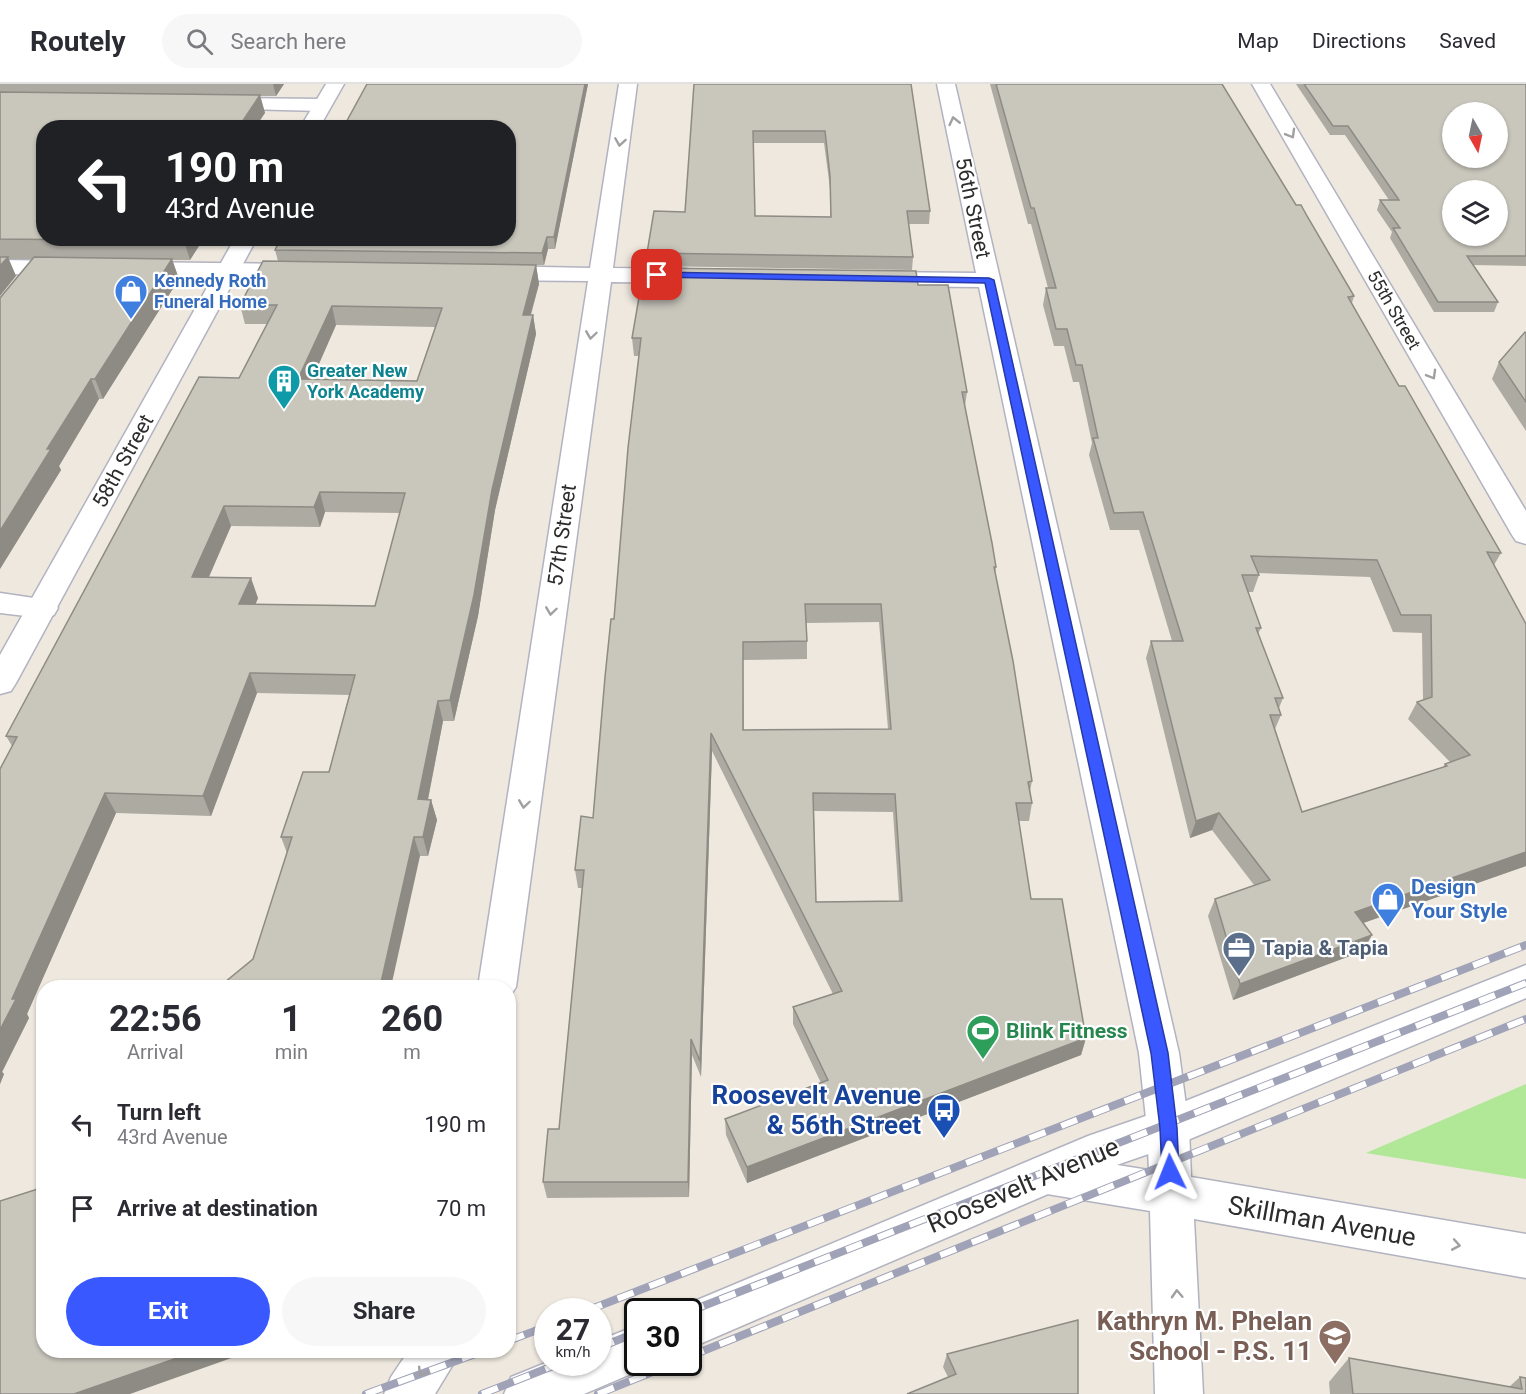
<!DOCTYPE html>
<style>
body{margin:0;font-family:Roboto,sans-serif;background:#f7f7f7;color:#2b2b33;height:100vh;display:flex;flex-direction:column;font-size:22px;white-space:nowrap}
*{box-sizing:border-box;margin:0}
p{font-size:20px;color:#7c7c81}
.icon{flex:none;width:33px;height:33px;fill:none;stroke:currentColor;stroke-width:2;stroke-linecap:round;stroke-linejoin:round}
.map{position:relative;flex:1;overflow:hidden}
.sheet{position:absolute;left:36px;top:896px;width:480px;height:378px;display:flex;flex-direction:column;background:#fff;border-radius:24px;box-shadow:0 2px 4px #0004}
.sheet>*{flex:none}
.top-card{position:absolute;left:36px;top:36px;width:480px;height:126px;border-radius:24px;box-shadow:0 2px 4px #0004;background:#202124;color:#fff;overflow:hidden}
.needle{width:39px;rotate:171deg}
.tools{position:absolute;left:1442px;top:18px;display:grid;gap:12px}
.tools a{display:grid;place-items:center;width:66px;height:66px;border-radius:50%;background:#fff;box-shadow:0 2px 4px #0004;font-size:30px}
.speed{position:absolute;left:534px;top:1214px;display:flex;gap:12px;font-size:30px;font-weight:700;text-align:center}
.speed>*{display:grid;place-content:center;width:78px;height:78px;border-radius:50%;background:#fff;box-shadow:0 2px 4px #0004;line-height:1}
.speed small{font-size:15px;font-weight:400}
.speed .limit{border:3px solid #111;border-radius:9px;background:#fff;color:#111}
.pin{position:absolute;display:grid;place-items:center;width:51px;height:51px;color:#fff;margin:-26px;border-radius:12px;box-shadow:0 3px 9px #0006}
.me{position:absolute;width:66px;margin:-33px;rotate:358deg;stroke-linejoin:round;filter:drop-shadow(0 0 4px #0008)}
.turn{display:flex;align-items:center;gap:21px;height:126px;padding:0 30px;font-size:27px}
.turn .icon{width:78px;height:78px;stroke-width:2.5}
.turn b{display:block;font-size:42px;line-height:51px}
.eta{display:flex;justify-content:space-evenly;align-items:center;height:102px;text-align:center}
.eta b{font-size:36px;font-weight:700;line-height:42px}
.cta{display:flex;gap:12px;margin-top:auto;padding:12px 30px}
.cta a{flex:1;height:69px;border-radius:36px;background:#3a58ff;color:#fff;font-size:24px;font-weight:700;line-height:69px;text-align:center}
.cta a+a{background:#f7f7f7;color:#2b2b33}
ul{padding:0;list-style:none}
li{display:flex;align-items:center;gap:18px;height:84px;padding:0 30px}
li div{flex:1}
li b{display:block;font-size:22px}
li em{font-style:normal}
header{display:flex;align-items:center;gap:36px;box-sizing:border-box;height:84px;padding:0 30px;background:#fff;border-bottom:2px solid #e1e1e2}
header strong{font-size:28px}
nav{display:flex;gap:33px;margin-inline-start:auto;font-size:21px}
.search{width:420px;height:54px;background:#f7f7f7;display:flex;align-items:center;gap:15px;box-sizing:border-box;padding:0 21px;border-radius:33px;color:#7c7c81;font-size:22px}
.map>svg:first-child{display:block}
.green{fill:#b0e897}
.lines{fill:none;stroke-linecap:round;stroke-linejoin:round}
.street-casing{stroke:#b2b3c0;stroke-width:3}
.secondary-casing{stroke:#b2b3c0;stroke-width:3}
.street{fill:#fff;fill-rule:evenodd}
.secondary{fill:#fff;fill-rule:evenodd}
.rail-casing{stroke:#a0a2b7;stroke-width:8}
.rail{stroke:#fff;stroke-width:6;stroke-dasharray:17;stroke-linecap:butt}
.wall{fill:#adaaa2;fill-rule:evenodd}
.shaded-wall{fill:#8d8b84}
.building{fill:#c9c6bc;stroke:#8d8b84;stroke-width:1.5;fill-rule:evenodd}
.oneway{stroke:#a0a0a0}
.route{fill:#3a58ff;stroke:#2639a6;stroke-width:1.5}
.labels{text-anchor:middle;stroke-width:4.5;stroke-linejoin:round;paint-order:stroke}
.far-shop-label{font-size:18px;font-weight:bold;fill:#366cbe;stroke:#fff;text-anchor:start}
.far-street-label{font-size:18px;fill:#2c2c2c;stroke:#fff}
.far-culture-label{font-size:18px;font-weight:bold;fill:#0d838f;stroke:#fff;text-anchor:start}
.street-label{font-size:21px;fill:#2c2c2c;stroke:#fff}
.shop-label{font-size:21px;font-weight:bold;fill:#366cbe;stroke:#fff;text-anchor:start}
.service-label{font-size:21px;font-weight:bold;fill:#4e5e75;stroke:#fff;text-anchor:start}
.leisure-label{font-size:21px;font-weight:bold;fill:#27864d;stroke:#fff;text-anchor:start}
.near-transit-label{font-size:26px;font-weight:bold;fill:#164399;stroke:#fff;text-anchor:end}
.near-street-label{font-size:26px;fill:#2c2c2c;stroke:#fff}
.near-education-label{font-size:26px;font-weight:bold;fill:#785e54;stroke:#fff;text-anchor:end}
</style>
<header>
<strong>Routely</strong>
<div class="search"><svg class="icon" aria-label="search" viewBox="0 0 24 24"><circle cx="10" cy="10" r="6"/><path d="M15 15l6 6"/></svg>Search here</div>
<nav><a>Map</a><a>Directions</a><a>Saved</a></nav>
</header>
<div class="map">
<svg width="1526" height="1310" viewBox="0 0 1526 1310">
<rect width="100%" height="100%" fill="#eee8de"/>
<!-- green -->
<path class="green" d="M1526 1000V1095L1366 1069Z"/>
<g class="lines">
<defs>
<g id="street">
<path d="M619 0H637L613 184 687 185 695 187 698 192 695 197 687 199 611 198 516 903 508 915V903H478L588 197 493 196 485 194 482 189 485 184 493 182 590 184Z"/>
<path d="M937 0H955L1179 969 1189 1044 1191 1093 1526 1150V1194L1194 1135 1203 1310H1155L1150 1127 1047 1110 1032 1104 1026 1090 1032 1076 1047 1070 1149 1086 1147 1044 1139 969 979 203 874 202 866 200 863 195 866 190 874 188 976 189Z"/>
<path d="M1252 0H1270L1526 427V460L1516 457 1512 451Z"/>
<path d="M218 14 321 15 328 17 331 21 328 25 321 27 211 24 208 20 211 16Z"/>
<path d="M0 176 69 177 77 179 80 184 77 189 69 191 0 190Z"/>
<path d="M130 178 303 180 311 182 314 187 311 192 303 194 130 192 122 190 119 185 122 180Z"/>
<path d="M0 509 54 517 58 524 54 531 43 534 0 529Z"/>
<path d="M409 1266H459L452 1282 435 1310H384L391 1293Z"/>
</g>
<g id="secondary">
<path d="M326 0H344L319 44H300Z"/>
<path d="M235 154H257L16 599 11 607 0 610V571Z"/>
<path d="M1526 881V914L1183 1058 1111 1083 688 1265V1227H671L1088 1052 1163 1026Z"/>
<path d="M638 1241V1278H655L654 1280 584 1310H504L511 1293 548 1278H598V1257Z"/>
</g>
</defs>
<!-- street casing -->
<use href="#street" class="street-casing"/>
<!-- secondary casing -->
<use href="#secondary" class="secondary-casing"/>
<!-- street -->
<use href="#street" class="street"/>
<!-- secondary -->
<use href="#secondary" class="secondary"/>
<defs>
<g id="rail">
<path d="M586 1227 1526 861"/>
<path d="M688 1228 1526 899"/>
<path d="M508 1257 548 1242"/>
<path d="M598 1264 638 1248"/>
<path d="M688 1273 1526 935"/>
<path d="M366 1310 486 1266"/>
<path d="M482 1310 563 1278"/>
<path d="M598 1310 677 1278"/>
</g>
</defs>
<!-- rail casing -->
<use href="#rail" class="rail-casing"/>
<!-- rail -->
<use href="#rail" class="rail"/>
</g>
<!-- wall -->
<g class="wall">
<path d="M0 0H288H284L276 12H260L265 29 44 154H204L190 176H172L179 195 103 315H99L59 382 61 386 0 485 33 175H8L16 192 0 182Z"/>
<path d="M367 0H588L555 165H548L544 181H536L539 200 531 231H533L536 250 495 426 478 532 454 637H443L428 716H431L437 736 428 772H420L253 875 287 769 281 753 329 688 349 611 257 609 211 732 116 729 27 930 29 934 2 988 4 990 0 1000V685L12 662 6 652 239 294 267 240H245L240 221 278 177 275 166ZM336 241 435 243 417 297 312 295ZM325 428 400 429 375 522 255 521 258 514 209 493 231 442 320 443Z"/>
<path d="M694 0H911L930 127 929 140H909L913 173 912 186 648 182 647 169 685 128ZM753 59H824L830 104V133L755 132Z"/>
<path d="M990 0H1222L1296 121 1354 212 1352 219 1399 302 1501 469 1494 481 1526 540V782L1363 839V867L1233 916 1208 832 1215 815 1254 801 1212 746 1190 754 1146 574 1151 557H1172L1139 446H1110L1089 371 1092 359 1079 298H1073L1064 262H1054L1043 221 1046 204H1048L1031 140H1028ZM1258 489 1370 493 1393 548 1422 549 1423 616 1417 618 1408 635 1450 678 1445 680 1443 683 1302 728 1275 645 1281 631 1279 624 1283 614 1258 550 1261 544 1248 508H1253L1259 491Z"/>
<path d="M1296 0H1526V182L1474 181 1498 218 1494 228H1434L1390 154 1392 148 1377 126 1380 116H1389L1345 51H1330Z"/>
<path d="M918 201 967 308 965 322 996 483 995 490 1032 697 1030 707 1032 719 1029 737H1019L1031 815 1086 954 1081 971 747 1099 726 1051 725 1035 821 999 793 940V923L833 910 712 667 701 993 692 971 689 1113 547 1114 543 1098 559 1045 582 804H578L575 786 593 734 614 535 639 272H634L632 254ZM879 538 888 645 744 646 743 576 807 575V557L806 539ZM814 727 893 728 899 817 816 818Z"/>
<path d="M1526 249V347L1492 295 1499 278Z"/>
<path d="M947 1270 1078 1310 948 1293 943 1283Z"/>
<path d="M1349 1274 1509 1303 1520 1293 1526 1310H1330L1329 1298Z"/>
</g>
<!-- shaded-wall -->
<g class="shaded-wall">
<path d="M273 0H284L276 12Z"/>
<path d="M585 0H588L555 165 554 153Z"/>
<path d="M260 11 265 29 255 44H238Z"/>
<path d="M547 153 548 165 544 181 542 169Z"/>
<path d="M186 154H204L190 176 184 157Z"/>
<path d="M8 173 16 192 0 212V182Z"/>
<path d="M172 175 179 195 103 315 95 295Z"/>
<path d="M536 181 539 200 525 250 523 231Z"/>
<path d="M332 222 336 241 304 314 298 295Z"/>
<path d="M533 231 536 250 495 426 478 532 454 637 450 616 492 406Z"/>
<path d="M91 295 99 315 59 382 61 386 0 485V447L47 365Z"/>
<path d="M320 408 325 428 320 443 314 423Z"/>
<path d="M224 422 231 442 200 513 192 493Z"/>
<path d="M251 494 258 514 247 541 239 520Z"/>
<path d="M250 589 257 609 211 732 203 712Z"/>
<path d="M438 617 443 637 424 735 418 715Z"/>
<path d="M711 649 712 667 701 993 700 977Z"/>
<path d="M105 709 116 729 27 930 29 934 2 988 4 990 0 1000V946L12 915Z"/>
<path d="M431 716 437 736 428 772 423 753Z"/>
<path d="M1219 729 1212 746 1190 754 1196 737Z"/>
<path d="M414 753 420 772 391 903H380Z"/>
<path d="M1526 768V782L1346 845 1355 828Z"/>
<path d="M1372 851 1363 867 1233 916 1240 900Z"/>
<path d="M1086 954 1081 971 747 1099V1083Z"/>
<path d="M691 955 692 971 689 1113 688 1098Z"/>
<path d="M200 1266H254L130 1310H74Z"/>
</g>
<!-- building -->
<g class="building">
<path d="M367 0H585L554 153H547L542 169 275 166 281 154H508V44H343Z"/>
<path d="M694 0H911L930 127H907L913 173 647 169 654 127 685 128ZM753 47H825L830 92 831 133 755 132Z"/>
<path d="M996 0H1222L1296 121H1301L1307 132 1354 212 1348 213 1399 302H1405L1501 469 1487 468 1526 540V768L1355 828 1372 851 1240 900 1215 815 1270 796 1219 729 1196 737 1151 557H1183L1143 428 1114 429 1093 354H1098L1082 281H1076L1067 245H1056L1046 204H1056L1034 124H1031ZM1251 472 1377 476 1401 531H1431L1432 613 1417 618 1470 671 1445 680 1447 682 1302 728 1270 631H1281L1275 614H1283L1256 544H1261L1242 491H1259Z"/>
<path d="M1304 0H1526V172H1467L1498 218H1438L1393 144H1400L1380 116H1399L1348 42H1333ZM1452 28H1497V74H1452ZM1452 106H1497V152H1452Z"/>
<path d="M0 8 260 11 238 44H44V154H186L184 157 0 155Z"/>
<path d="M0 173H8L0 182Z"/>
<path d="M34 173 172 175 95 295H91L47 365H51L0 447V214Z"/>
<path d="M263 177 536 181 523 231H533L492 406 474 511 450 616 438 617 418 715 431 716 423 753H414L380 903H219L253 875 292 753H281L303 688H329L355 591 250 589 203 712 105 709 12 915H16L0 946V685L17 653 6 652 199 293 239 294 277 221H240ZM332 222 442 224 417 297 298 295ZM320 408 405 409 375 522 239 520 251 494 192 493 224 422 314 423Z"/>
<path d="M644 184 916 187 918 201H948L967 308H962L992 459 996 483H994L1013 577 1032 697 1028 698 1032 719H1016L1031 815H1062L1086 954 747 1083 725 1035 828 996 793 923 842 907 711 649 700 977 691 955 688 1098H543L548 1045H559L584 786H575L581 732 593 734 605 593 611 535H614L628 364 641 254H632ZM805 520H881L891 645 743 646V558L807 557ZM813 709 895 710 902 817 816 818Z"/>
<path d="M1525 248 1526 249V318L1499 278Z"/>
<path d="M44 1103V1266H200L74 1310H0V1117Z"/>
<path d="M1078 1236V1310H907L956 1290 947 1270Z"/>
<path d="M1349 1274 1522 1305 1520 1293 1526 1294V1310H1353Z"/>
</g>
<!-- one-way arrows -->
<defs><path id="oneway-chevron" d="M-2-3.5L2.5 0L-2 3.5" fill="none" stroke-width="1.6" stroke-linecap="round" stroke-linejoin="round" transform="scale(1.5)"/></defs>
<g class="oneway">
<use href="#oneway-chevron" transform="translate(954 37) rotate(-103)"/>
<use href="#oneway-chevron" transform="translate(1291 50) rotate(60)"/>
<use href="#oneway-chevron" transform="translate(620 58) rotate(99)"/>
<use href="#oneway-chevron" transform="translate(591 251) rotate(98)"/>
<use href="#oneway-chevron" transform="translate(1432 291) rotate(60)"/>
<use href="#oneway-chevron" transform="translate(551 527) rotate(98)"/>
<use href="#oneway-chevron" transform="translate(524 720) rotate(98)"/>
<use href="#oneway-chevron" transform="translate(1456 1161) rotate(10)"/>
<use href="#oneway-chevron" transform="translate(1177 1210) rotate(-93)"/>
<use href="#oneway-chevron" transform="translate(422 1288) rotate(122)"/>
</g>
<!-- route -->
<path class="route" d="M657 188 989 194 994 196 1168 969 1177 1044 1179 1088 1177 1093 1170 1096 1164 1093 1162 1088 1160 1044 1151 969 985 199 654 193 652 191Z"/>
<!-- icons -->
<defs>
<symbol id="shop-pin" viewBox="-11 -11 22 30"><path d="M0 17L-7.5 6A9.5 9.5 0 1 1 7.5 6Z" fill="#3f7fe0" stroke="#fff"/><path d="M-5-2.5h2.3a2.7 3.5 0 0 1 5.4 0H5L5.5 6h-11ZM-1.5-2.5h3a1.5 2.3 0 0 0-3 0Z" fill="#fff"/></symbol>
<symbol id="building-pin" viewBox="-11 -11 22 30"><path d="M0 17L-7.5 6A9.5 9.5 0 1 1 7.5 6Z" fill="#0f9aa8" stroke="#fff"/><path d="M-4-6H4V6H1V3H-1V6H-4ZM-2.5-4.3h1.7v1.8h-1.7ZM.8-4.3h1.7v1.8H.8ZM-2.5-1h1.7V.8h-1.7ZM.8-1h1.7V.8H.8Z" fill="#fff"/></symbol>
<symbol id="office-pin" viewBox="-11 -11 22 30"><path d="M0 17L-7.5 6A9.5 9.5 0 1 1 7.5 6Z" fill="#5c6f8a" stroke="#fff"/><path d="M-6-3h4V-5.5h4V-3h4V5H-6ZM-1-4.5V-3h2v-1.5ZM-6 0V1H6V0Z" fill="#fff"/></symbol>
<symbol id="stadium-pin" viewBox="-11 -11 22 30"><path d="M0 17L-7.5 6A9.5 9.5 0 1 1 7.5 6Z" fill="#2e9e5b" stroke="#fff"/><path d="M0-5a6.5 5 0 1 0 0 10a6.5 5 0 1 0 0-10ZM-3.5-1.8h7v3.6h-7Z" fill="#fff"/></symbol>
<symbol id="bus-pin" viewBox="-11 -11 22 30"><path d="M0 17L-7.5 6A9.5 9.5 0 1 1 7.5 6Z" fill="#1a4fb4" stroke="#fff"/><path d="M-5-6H5V4H4V6H2V4H-2V6H-4V4H-5ZM-3.5-4V0h7V-4ZM-3.5 1.2v1.5H-2V1.2ZM2 1.2v1.5H3.5V1.2Z" fill="#fff"/></symbol>
<symbol id="school-pin" viewBox="-11 -11 22 30"><path d="M0 17L-7.5 6A9.5 9.5 0 1 1 7.5 6Z" fill="#8d6e63" stroke="#fff"/><path d="M0-5L7-2L0 1L-7-2ZM-4 1L0 2.5L4 1V4Q0 6-4 4Z" fill="#fff"/></symbol>
</defs>
<g fill-rule="evenodd">
<use href="#shop-pin" x="112" y="188" width="38" height="52"/>
<use href="#building-pin" x="265" y="278" width="38" height="52"/>
<use href="#shop-pin" x="1369" y="796" width="38" height="52"/>
<use href="#office-pin" x="1220" y="845" width="38" height="52"/>
<use href="#stadium-pin" x="964" y="928" width="38" height="52"/>
<use href="#bus-pin" x="925" y="1007" width="38" height="52"/>
<use href="#school-pin" x="1316" y="1233" width="38" height="52"/>
</g>
<g class="labels">
<!-- far-shop labels -->
<g class="far-shop-label">
<text x="154" y="203">Kennedy Roth<tspan x="154" dy="21">Funeral Home</tspan></text>
</g>
<!-- far-street labels -->
<g class="far-street-label">
<text transform="translate(1394 226) rotate(60)" y="6">55th Street</text>
</g>
<!-- far-culture labels -->
<g class="far-culture-label">
<text x="307" y="293">Greater New<tspan x="307" dy="21">York Academy</tspan></text>
</g>
<!-- street labels -->
<g class="street-label">
<text transform="translate(973 124) rotate(78)" y="7">56th Street</text>
<text transform="translate(123 377) rotate(-61)" y="7">58th Street</text>
<text transform="translate(562 451) rotate(-82)" y="7">57th Street</text>
</g>
<!-- shop labels -->
<g class="shop-label">
<text x="1411" y="810">Design<tspan x="1411" dy="24">Your Style</tspan></text>
</g>
<!-- service labels -->
<g class="service-label">
<text x="1262" y="871">Tapia &amp; Tapia</text>
</g>
<!-- leisure labels -->
<g class="leisure-label">
<text x="1006" y="954">Blink Fitness</text>
</g>
<!-- near-transit labels -->
<g class="near-transit-label">
<text x="921" y="1020">Roosevelt Avenue<tspan x="921" dy="30">&amp; 56th Street</tspan></text>
</g>
<!-- near-street labels -->
<g class="near-street-label">
<text transform="translate(1023 1101) rotate(-23)" y="9">Roosevelt Avenue</text>
<text transform="translate(1322 1137) rotate(10)" y="9">Skillman Avenue</text>
</g>
<!-- near-education labels -->
<g class="near-education-label">
<text x="1312" y="1246">Kathryn M. Phelan<tspan x="1312" dy="30">School - P.S. 11</tspan></text>
</g>
</g>
</svg>
<div class="tools">
<a><svg class="needle" viewBox="-14 -14 28 28"><path d="M0-13l5 13h-10z" fill="#e53935"/><path d="M0 13l5-13h-10z" fill="#7c7c81"/></svg></a>
<a><svg class="icon" aria-label="layers" viewBox="0 0 24 24"><path d="M12 4l9 5-9 5-9-5zM3 14l9 5 9-5"/></svg></a>
</div>
<div class="speed"><div>27<small>km/h</small></div><div class="limit">30</div></div>
<div class="pin" style="left:657px;top:191px;background:#d93025"><svg class="icon" aria-label="arrive" viewBox="0 0 24 24"><path d="M6 21V4h12l-3 4 3 4H6"/></svg></div>
<svg class="me" style="left:1170px;top:1088px" viewBox="-20 -20 40 40"><path d="M0-17L14 15 0 8-14 15z" fill="#3a58ff" stroke="#fff" stroke-width="4"/></svg>
<div class="top-card">
<div class="turn"><svg class="icon" aria-label="left" viewBox="0 0 24 24"><path d="M17 20v-9H6M10 6l-5 5 5 5"/></svg><div><b>190 m</b>43rd Avenue</div></div>
</div>
<section class="sheet">
<div class="eta">
<div><b>22:56</b><p>Arrival</p></div>
<div><b>1</b><p>min</p></div>
<div><b>260</b><p>m</p></div>
</div>
<ul>
<li><svg class="icon" aria-label="left" viewBox="0 0 24 24"><path d="M17 20v-9H6M10 6l-5 5 5 5"/></svg><div><b>Turn left</b><p>43rd Avenue</p></div><em>190 m</em></li>
<li><svg class="icon" aria-label="arrive" viewBox="0 0 24 24"><path d="M6 21V4h12l-3 4 3 4H6"/></svg><div><b>Arrive at destination</b></div><em>70 m</em></li>
</ul>
<div class="cta"><a>Exit</a><a>Share</a></div>
</section>
</div>
